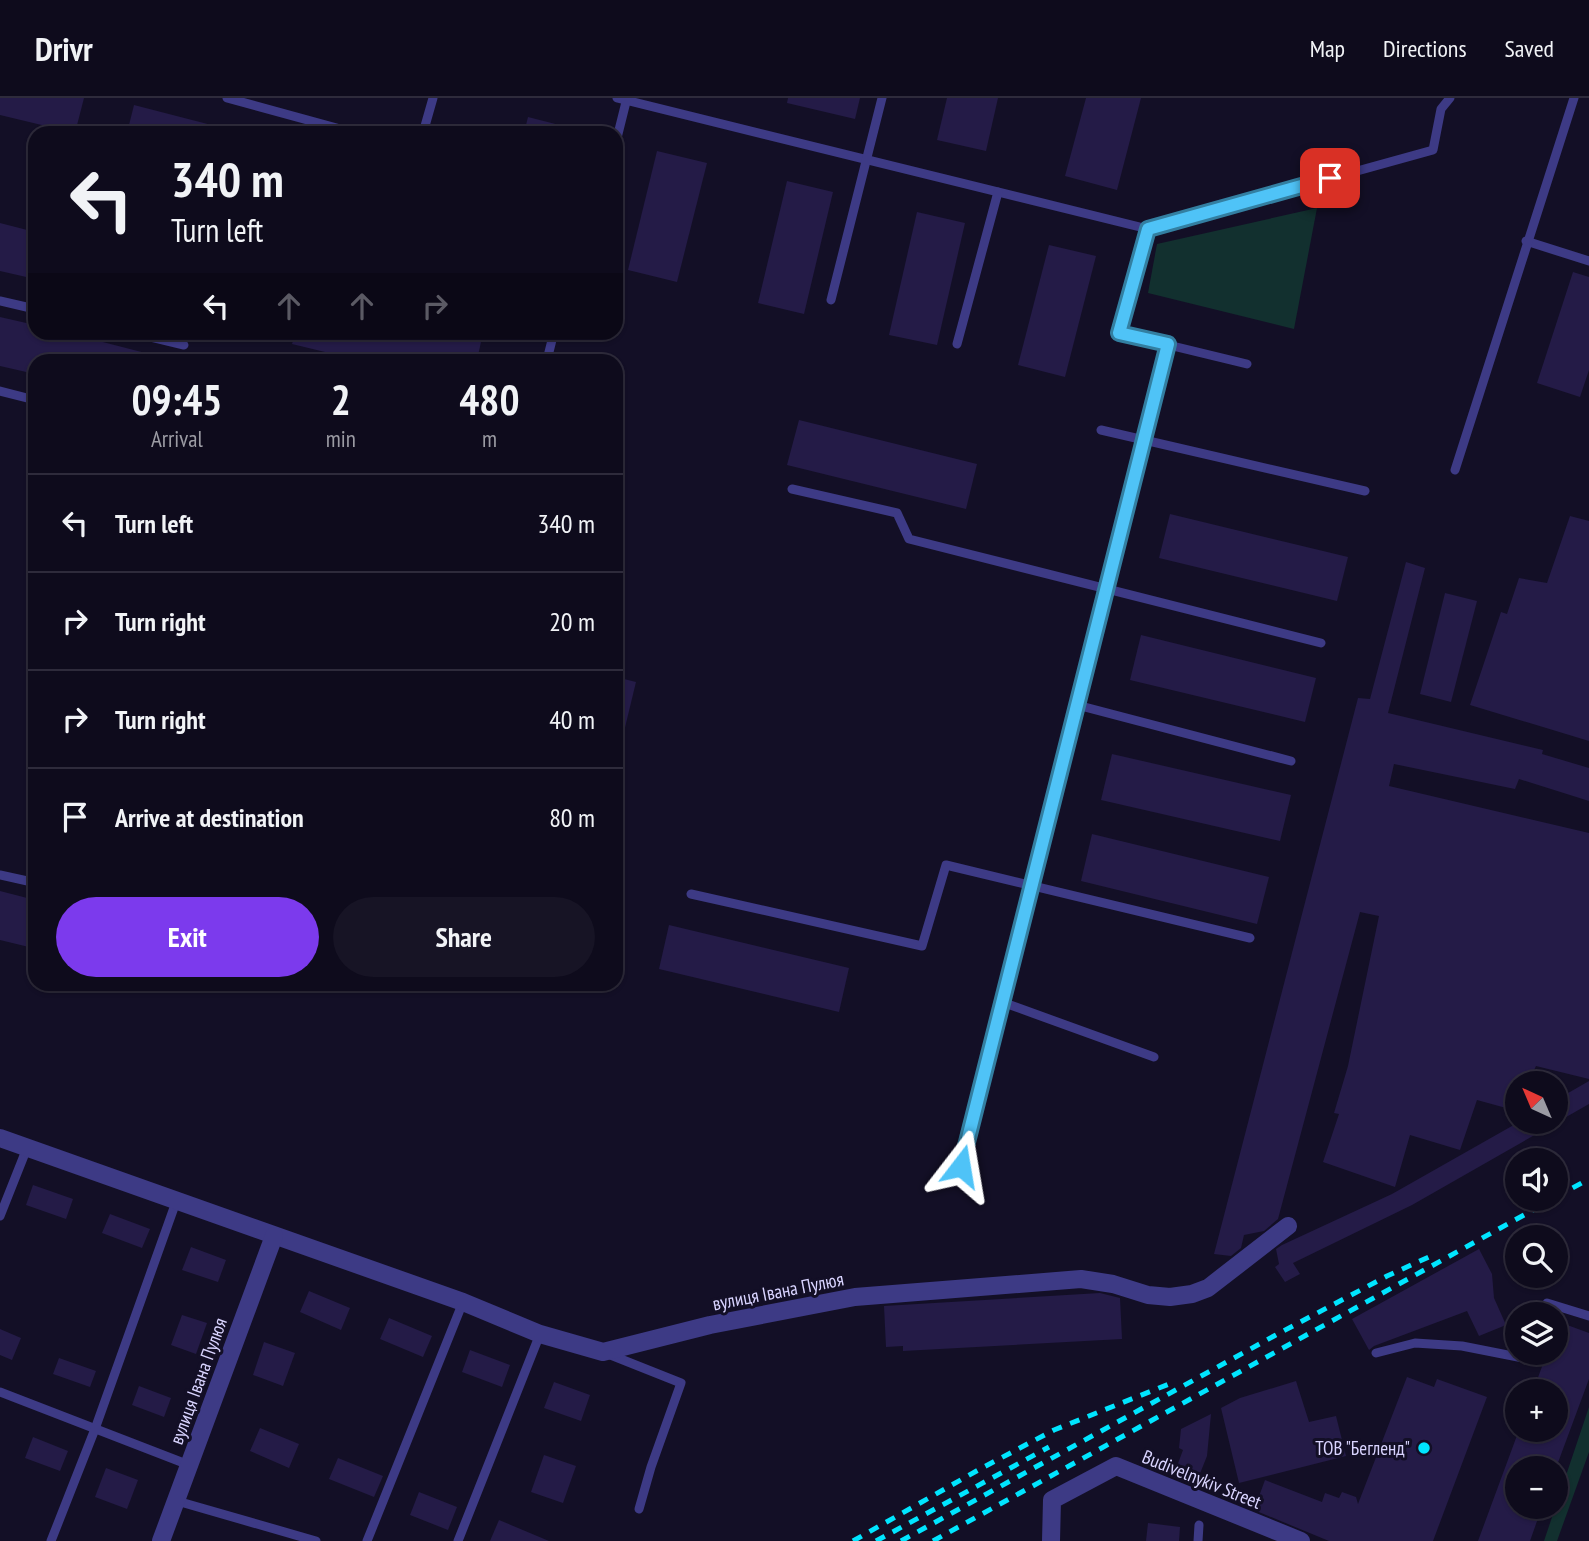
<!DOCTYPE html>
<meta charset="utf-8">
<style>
body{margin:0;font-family:"PT Sans Narrow",sans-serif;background:#171425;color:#f1f3f6;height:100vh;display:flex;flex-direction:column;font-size:26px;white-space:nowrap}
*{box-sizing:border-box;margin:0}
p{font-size:23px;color:#9b9ba3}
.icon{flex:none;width:38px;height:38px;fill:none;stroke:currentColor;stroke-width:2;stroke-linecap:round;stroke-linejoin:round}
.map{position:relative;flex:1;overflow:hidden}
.details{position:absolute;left:28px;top:256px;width:595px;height:637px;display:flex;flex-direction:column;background:#0e0b1c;border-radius:21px;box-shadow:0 2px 5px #0004,0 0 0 2px #2e2b3b}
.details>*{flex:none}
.top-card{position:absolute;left:28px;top:28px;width:595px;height:214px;border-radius:21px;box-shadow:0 2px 5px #0004,0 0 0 2px #2e2b3b;background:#0e0b1c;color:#f1f3f6;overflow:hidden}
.needle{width:46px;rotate:316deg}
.tools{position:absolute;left:1505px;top:973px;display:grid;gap:14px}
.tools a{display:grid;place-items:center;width:63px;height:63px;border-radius:50%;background:#0e0b1c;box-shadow:0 2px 5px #0004,0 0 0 2px #2e2b3b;font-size:35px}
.pin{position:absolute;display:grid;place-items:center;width:60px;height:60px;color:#fff;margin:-30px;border-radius:14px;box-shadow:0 4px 10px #0006}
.me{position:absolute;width:77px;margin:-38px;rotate:14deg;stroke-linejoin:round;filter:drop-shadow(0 0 5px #0008)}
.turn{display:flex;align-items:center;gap:24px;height:147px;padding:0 28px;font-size:32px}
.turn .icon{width:91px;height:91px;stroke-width:2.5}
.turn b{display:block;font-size:49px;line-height:60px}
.lanes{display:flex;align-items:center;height:66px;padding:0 28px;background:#0003;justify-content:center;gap:35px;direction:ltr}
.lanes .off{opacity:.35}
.eta{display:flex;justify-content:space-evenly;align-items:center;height:119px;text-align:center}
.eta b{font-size:42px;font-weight:600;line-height:49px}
.button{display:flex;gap:14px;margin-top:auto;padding:14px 28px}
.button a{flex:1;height:80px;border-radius:42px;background:#7c3aed;color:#fff;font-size:28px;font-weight:600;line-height:80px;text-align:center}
.button a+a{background:#171425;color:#f1f3f6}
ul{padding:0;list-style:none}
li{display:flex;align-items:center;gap:21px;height:98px;padding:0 28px;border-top:2px solid #2e2b3b}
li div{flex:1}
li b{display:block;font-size:26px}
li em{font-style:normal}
header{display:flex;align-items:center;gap:42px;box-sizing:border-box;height:98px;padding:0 35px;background:#0e0b1c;border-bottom:2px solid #2e2b3b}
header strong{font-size:33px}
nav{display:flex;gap:38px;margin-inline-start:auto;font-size:24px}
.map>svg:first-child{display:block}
.green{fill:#12302f}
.building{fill:#241b47}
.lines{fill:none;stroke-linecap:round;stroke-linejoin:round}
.lane{stroke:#3d3a85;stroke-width:9}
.street{stroke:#3d3a85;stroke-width:18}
.rail{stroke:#00e5ff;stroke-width:5;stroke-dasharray:10 9;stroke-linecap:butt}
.route-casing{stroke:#337fa1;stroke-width:18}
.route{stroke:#4fc3f7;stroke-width:12}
.poi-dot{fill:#00e5ff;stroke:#130f26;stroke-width:2.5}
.labels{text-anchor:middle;stroke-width:6;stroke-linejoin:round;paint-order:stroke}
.street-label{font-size:19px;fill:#d9d4ff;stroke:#130f26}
.poi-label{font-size:19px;fill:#d9d4ff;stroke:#130f26;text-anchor:end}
</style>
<header>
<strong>Drivr</strong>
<nav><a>Map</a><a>Directions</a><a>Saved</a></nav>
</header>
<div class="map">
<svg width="1589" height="1443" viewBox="0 0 1589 1443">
<rect width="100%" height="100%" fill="#130f26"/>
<!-- green -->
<g class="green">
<path d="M1317 110 1294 231 1148 195 1157 146Z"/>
<path d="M1589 1309V1354L1557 1443H1544Z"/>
</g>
<!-- building -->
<g class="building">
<path d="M0 0H84L75 35 0 17Z"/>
<path d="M788 0H860L855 21 787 5Z"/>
<path d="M947 0H998L986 53 937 42Z"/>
<path d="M1086 0H1141L1117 92 1065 78Z"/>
<path d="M134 7 223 30 222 35H127Z"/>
<path d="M528 19 571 30V35H524Z"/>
<path d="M657 53 707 65 677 184 628 172Z"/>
<path d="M787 83 833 94 804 216 758 205Z"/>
<path d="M917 114 965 125 937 247 889 237Z"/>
<path d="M0 125 35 134V181L0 173Z"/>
<path d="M1049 147 1096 158 1065 279 1018 267Z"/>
<path d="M1573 174 1589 179V272L1580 299 1537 285Z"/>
<path d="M0 219 35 227V234H64L157 258 156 262H35V276L0 268Z"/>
<path d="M296 234H442L481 244 477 262H358L292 246Z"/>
<path d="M799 322 977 366 966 411 787 367Z"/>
<path d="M1170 416 1348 459 1337 503 1159 460Z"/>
<path d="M1570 418 1589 423V643L1470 607 1501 514 1507 516 1519 480 1547 485Z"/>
<path d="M1406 464 1425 470 1388 615 1543 652 1542 656 1589 670V703L1519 681 1515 691 1394 666 1389 688 1589 735V981L1536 968 1528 985H1517V1013L1477 1002 1460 1052 1410 1037 1395 1089 1323 1064 1339 1016 1334 1015 1348 968 1379 818 1360 814 1278 1121 1264 1133 1244 1137 1241 1150 1231 1158 1214 1156 1358 600 1370 601Z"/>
<path d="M1445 495 1477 503 1451 604 1420 596Z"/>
<path d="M1141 537 1316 580 1305 624 1130 582Z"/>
<path d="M616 579 636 584 621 646 616 645Z"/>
<path d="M1112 656 1291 697 1280 743 1101 702Z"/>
<path d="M1092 736 1269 779 1257 826 1081 783Z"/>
<path d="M0 793 35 802V841L33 850 0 842Z"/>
<path d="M669 827 849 870 839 914 659 871Z"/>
<path d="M1589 983V1006L1412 1107 1293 1165 1300 1176 1285 1184 1275 1169 1279 1166 1276 1151 1282 1147 1392 1096 1519 1024H1556V1002Z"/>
<path d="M33 1087 73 1101 66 1121 26 1107Z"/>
<path d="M110 1116 150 1131 142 1150 102 1135Z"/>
<path d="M191 1149 226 1162 218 1184 182 1172Z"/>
<path d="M1479 1151 1492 1176 1494 1200 1506 1227 1479 1238 1467 1213 1374 1248 1369 1252 1352 1221Z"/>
<path d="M309 1193 350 1210 341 1232 300 1214Z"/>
<path d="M1100 1195 1120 1200 1122 1241 903 1253V1248L886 1249 884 1208Z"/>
<path d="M182 1217 207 1225 196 1256 171 1247Z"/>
<path d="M389 1220 432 1238 423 1259 380 1241Z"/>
<path d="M1559 1224 1589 1235V1281L1556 1370H1517V1409H1542L1530 1443H1478L1519 1332H1556V1293H1533L1547 1255H1556V1232Z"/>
<path d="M0 1231 21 1240 12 1262 0 1257Z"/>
<path d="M264 1244 295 1255 283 1288 253 1277Z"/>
<path d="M470 1252 510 1267 502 1289 462 1274Z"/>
<path d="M59 1260 96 1273 90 1289 53 1276Z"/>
<path d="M1407 1279 1434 1289 1437 1281 1487 1299 1433 1443H1329L1254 1412 1265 1382 1322 1404 1325 1395 1339 1400 1342 1394 1356 1399 1358 1406Z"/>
<path d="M1296 1283 1309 1324 1336 1318 1346 1358 1239 1385 1221 1310 1240 1300Z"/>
<path d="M554 1284 590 1297 581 1323 544 1310Z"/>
<path d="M139 1288 171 1300 164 1319 132 1307Z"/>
<path d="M1211 1316 1207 1358 1195 1388 1173 1379 1183 1352 1179 1350 1181 1331Z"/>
<path d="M260 1330 299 1346 289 1370 250 1353Z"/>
<path d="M33 1339 68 1353 60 1373 25 1360Z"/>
<path d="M544 1357 576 1368 563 1405 531 1394Z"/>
<path d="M338 1360 383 1378 374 1399 329 1381Z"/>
<path d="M106 1370 138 1382 127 1411 95 1399Z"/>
<path d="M419 1394 457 1409 448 1432 410 1417Z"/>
<path d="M499 1422 549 1443H490Z"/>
<path d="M1148 1425 1180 1429 1179 1443H1146Z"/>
</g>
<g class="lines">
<!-- lane -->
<g class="lane">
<path d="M227 0 355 35"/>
<path d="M617 0 1148 131 1433 52 1441 11 1450 0"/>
<path d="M423 35 433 0"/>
<path d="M616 44 627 0"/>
<path d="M1148 131 1119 235 1247 266"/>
<path d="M1526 143 1589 163"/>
<path d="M831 202 882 0"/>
<path d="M0 203 35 211"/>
<path d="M130 234 184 247"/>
<path d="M957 246 998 94"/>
<path d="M547 262 554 234"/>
<path d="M0 293 35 302"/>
<path d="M1101 332 1365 393"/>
<path d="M1455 372 1574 0"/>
<path d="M792 391 897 415 909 441 1321 545"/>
<path d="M1077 607 1291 663"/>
<path d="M0 777 32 784"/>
<path d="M691 796 922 848 946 767 1250 840"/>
<path d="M1002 904 1154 959"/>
<path d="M961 1068 1168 246"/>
<path d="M0 1118 27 1050"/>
<path d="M1544 1216 1547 1205 1589 1218"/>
<path d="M1376 1255 1415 1245 1462 1248 1528 1261 1530 1255"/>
<path d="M608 1256 681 1285 651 1369 639 1411"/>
<path d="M0 1294 189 1367"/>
<path d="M177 1403 316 1443"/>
<path d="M51 1443 95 1331 176 1104"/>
<path d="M367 1443 463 1204"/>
<path d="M458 1443 540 1236"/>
<path d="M1198 1443 1199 1427"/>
</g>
<!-- street -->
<g class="street">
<path d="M0 1040 463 1204 540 1236 603 1254 710 1227 855 1199 1081 1181 1113 1186 1148 1197 1170 1199 1192 1196 1208 1190 1288 1128"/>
<path d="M161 1443 274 1138"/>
<path d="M1051 1443 1052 1402 1116 1368 1301 1443"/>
</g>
<!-- rail -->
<g class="rail">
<path d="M1556 1099 1589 1081"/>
<path d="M853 1443 980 1371 1054 1332 1169 1286"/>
<path d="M876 1443 1049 1349"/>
<path d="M901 1443 1274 1238 1387 1178 1431 1158"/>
<path d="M933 1443 1553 1101"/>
</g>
</g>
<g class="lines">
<defs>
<path id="route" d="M961 1068 1168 246 1119 235 1148 131 1330 80"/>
</defs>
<!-- route casing -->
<use href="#route" class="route-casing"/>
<!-- route -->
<use href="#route" class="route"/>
</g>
<!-- markers -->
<circle class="poi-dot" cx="1424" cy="1350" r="7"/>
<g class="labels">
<!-- street labels -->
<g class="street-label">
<text transform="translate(778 1193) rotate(-11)" y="7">вулиця Івана Пулюя</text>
<text transform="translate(198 1283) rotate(-70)" y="7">вулиця Івана Пулюя</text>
<text transform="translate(1202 1381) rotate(22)" y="7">Budivelnykiv Street</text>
</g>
<!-- poi labels -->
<g class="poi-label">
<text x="1410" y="1357">ТОВ "Бегленд"</text>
</g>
</g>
</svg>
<div class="tools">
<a><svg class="needle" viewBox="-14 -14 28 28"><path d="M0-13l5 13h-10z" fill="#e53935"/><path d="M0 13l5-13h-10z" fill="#9b9ba3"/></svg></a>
<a><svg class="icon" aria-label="sound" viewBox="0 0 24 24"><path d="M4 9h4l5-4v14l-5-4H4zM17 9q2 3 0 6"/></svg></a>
<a><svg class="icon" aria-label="search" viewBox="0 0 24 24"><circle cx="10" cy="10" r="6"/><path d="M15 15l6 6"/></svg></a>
<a><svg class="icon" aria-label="layers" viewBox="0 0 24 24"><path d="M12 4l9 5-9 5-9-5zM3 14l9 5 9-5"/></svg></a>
<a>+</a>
<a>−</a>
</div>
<div class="pin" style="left:1330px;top:80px;background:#d93025"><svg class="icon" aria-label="arrive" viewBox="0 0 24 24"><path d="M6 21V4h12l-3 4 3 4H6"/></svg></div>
<svg class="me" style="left:961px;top:1068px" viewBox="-20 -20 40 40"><path d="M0-17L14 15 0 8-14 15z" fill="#4fc3f7" stroke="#fff" stroke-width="4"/></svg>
<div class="top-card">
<div class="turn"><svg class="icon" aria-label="left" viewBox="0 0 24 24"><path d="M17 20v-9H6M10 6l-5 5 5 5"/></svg><div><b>340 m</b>Turn left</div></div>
<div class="lanes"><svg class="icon" aria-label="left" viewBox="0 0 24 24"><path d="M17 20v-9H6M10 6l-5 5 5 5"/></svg><svg class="icon off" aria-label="ahead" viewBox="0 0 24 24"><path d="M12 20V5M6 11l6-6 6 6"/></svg><svg class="icon off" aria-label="ahead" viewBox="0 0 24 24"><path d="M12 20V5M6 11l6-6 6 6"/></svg><svg class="icon off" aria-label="right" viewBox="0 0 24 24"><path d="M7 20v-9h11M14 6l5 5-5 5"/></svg></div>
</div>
<section class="details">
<div class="eta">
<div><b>09:45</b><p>Arrival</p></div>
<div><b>2</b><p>min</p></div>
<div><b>480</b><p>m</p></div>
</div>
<ul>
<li><svg class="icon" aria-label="left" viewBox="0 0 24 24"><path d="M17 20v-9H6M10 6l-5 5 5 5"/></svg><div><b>Turn left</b></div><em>340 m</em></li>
<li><svg class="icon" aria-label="right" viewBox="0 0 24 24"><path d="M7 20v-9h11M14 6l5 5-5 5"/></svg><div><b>Turn right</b></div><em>20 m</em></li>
<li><svg class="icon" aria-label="right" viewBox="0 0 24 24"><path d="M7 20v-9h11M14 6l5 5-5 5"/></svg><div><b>Turn right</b></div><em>40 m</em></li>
<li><svg class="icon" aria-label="arrive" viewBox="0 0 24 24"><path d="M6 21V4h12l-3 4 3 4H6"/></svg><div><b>Arrive at destination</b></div><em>80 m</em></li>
</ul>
<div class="button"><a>Exit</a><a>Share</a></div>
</section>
</div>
